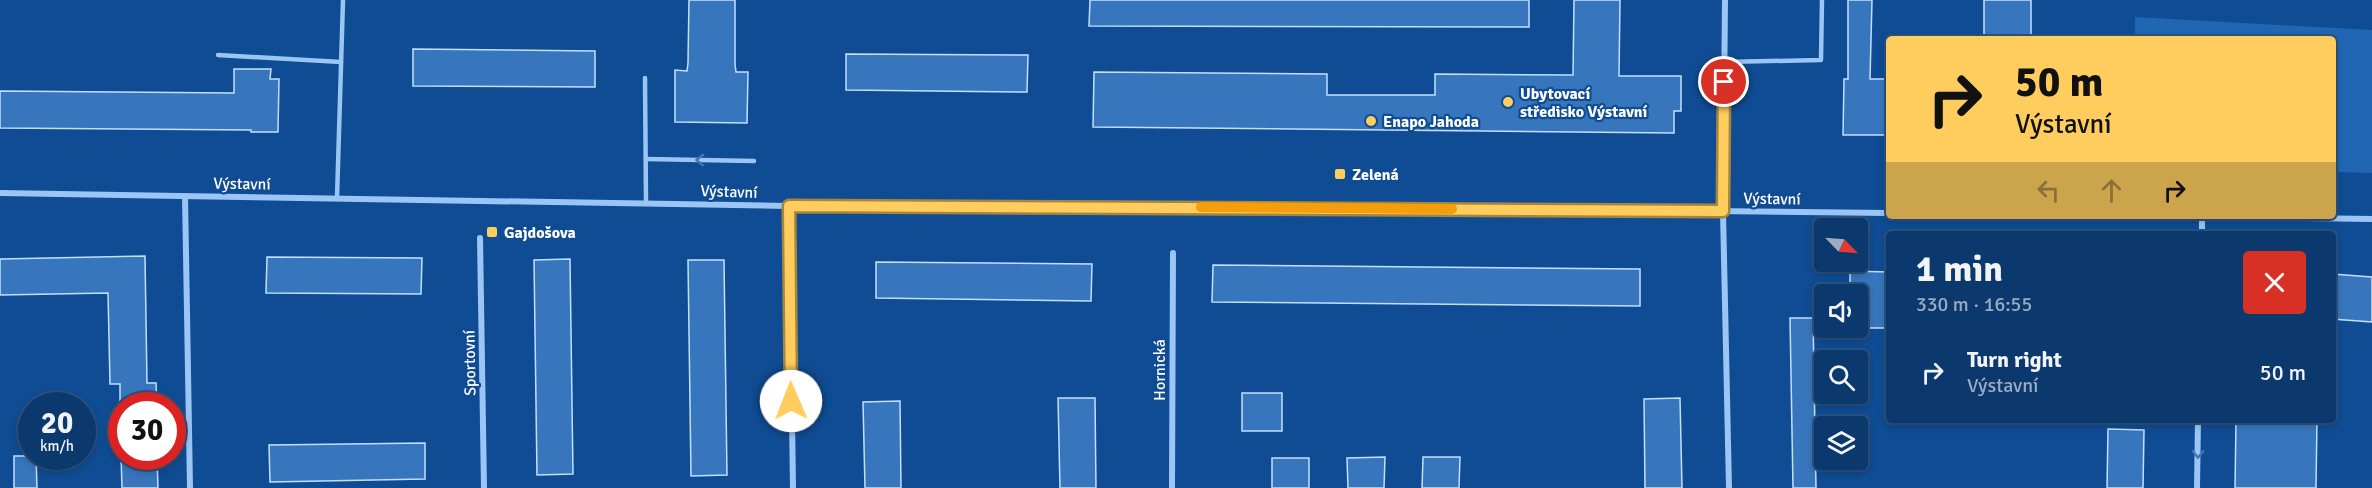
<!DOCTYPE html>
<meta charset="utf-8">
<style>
body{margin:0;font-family:Signika,sans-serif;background:#194476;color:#f1f3f6;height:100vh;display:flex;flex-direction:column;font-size:22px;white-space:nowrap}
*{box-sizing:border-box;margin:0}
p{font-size:20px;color:#9aacc2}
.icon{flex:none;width:33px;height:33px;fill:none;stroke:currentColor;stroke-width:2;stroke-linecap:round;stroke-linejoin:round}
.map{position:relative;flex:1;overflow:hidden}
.sheet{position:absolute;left:1886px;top:231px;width:450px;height:192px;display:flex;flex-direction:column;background:#0b396e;border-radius:6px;box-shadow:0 3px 9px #0003,0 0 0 2px #2b5381}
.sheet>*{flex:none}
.hud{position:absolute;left:1886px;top:36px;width:450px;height:183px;border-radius:6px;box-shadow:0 3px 9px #0003,0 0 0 2px #2b5381;background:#ffcd5e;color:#111;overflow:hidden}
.needle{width:39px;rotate:115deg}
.controls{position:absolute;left:1814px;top:218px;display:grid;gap:12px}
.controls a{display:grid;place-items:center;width:54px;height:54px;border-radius:6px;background:#0b396e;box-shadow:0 3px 9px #0003,0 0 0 2px #2b5381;font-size:30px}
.speed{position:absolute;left:18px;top:392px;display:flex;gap:12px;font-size:30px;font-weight:700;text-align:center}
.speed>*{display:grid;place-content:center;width:78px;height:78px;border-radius:50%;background:#0b396e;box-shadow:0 3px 9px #0003,0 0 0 2px #2b5381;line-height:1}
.speed small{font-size:15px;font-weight:400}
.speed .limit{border:9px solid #d22;background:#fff;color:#111}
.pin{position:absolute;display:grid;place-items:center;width:51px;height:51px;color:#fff;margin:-26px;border:3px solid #fff;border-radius:50%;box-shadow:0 2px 6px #0007}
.me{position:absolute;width:66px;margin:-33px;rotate:359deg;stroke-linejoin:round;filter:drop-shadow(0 0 4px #0008)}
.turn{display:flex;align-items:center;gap:21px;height:126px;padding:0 30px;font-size:27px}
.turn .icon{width:78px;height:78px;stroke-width:2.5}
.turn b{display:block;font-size:42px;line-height:51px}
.lanes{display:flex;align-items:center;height:57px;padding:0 30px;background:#0003;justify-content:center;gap:30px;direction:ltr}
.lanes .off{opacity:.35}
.round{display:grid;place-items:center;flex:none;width:63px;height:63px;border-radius:6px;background:#194476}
.headline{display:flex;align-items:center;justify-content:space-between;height:102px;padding:0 30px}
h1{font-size:36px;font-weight:700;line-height:45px}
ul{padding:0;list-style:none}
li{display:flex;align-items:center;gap:18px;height:78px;padding:0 30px}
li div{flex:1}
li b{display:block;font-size:22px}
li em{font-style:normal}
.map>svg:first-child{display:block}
.green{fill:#2066b3}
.building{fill:#3776bc;stroke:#c3dffe;stroke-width:1.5}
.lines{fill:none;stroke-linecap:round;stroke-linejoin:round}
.lane{stroke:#9bc5f4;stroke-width:4.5}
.street{stroke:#9bc5f4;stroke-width:6}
.oneway{stroke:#4076b5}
.route-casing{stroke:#a6853d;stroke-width:15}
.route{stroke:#ffcd5e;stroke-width:10}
.slow{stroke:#f59e0b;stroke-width:10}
.poi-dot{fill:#ffcd5e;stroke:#0f4c93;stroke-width:2}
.labels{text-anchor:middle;stroke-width:4.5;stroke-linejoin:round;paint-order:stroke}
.poi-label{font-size:16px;font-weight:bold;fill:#fff;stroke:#0f4c93;text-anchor:start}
.street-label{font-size:16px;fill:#fff;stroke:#0f4c93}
</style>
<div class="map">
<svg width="2372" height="488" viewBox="0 0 2372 488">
<rect width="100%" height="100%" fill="#0f4c93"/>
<!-- green -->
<path class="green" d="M2135 17 2372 30V173L2333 172 2332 39H2135Z"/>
<!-- building -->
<g class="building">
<path d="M689 0H735V64L736 72H748L747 123 675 122V70L687 71 688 63Z"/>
<path d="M1090 0H1529V27L1089 26Z"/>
<path d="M1574 0H1620L1619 76H1681V111H1674V133L1093 127 1094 72 1327 74V95H1435V74L1573 75Z"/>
<path d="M1848 0H1872L1870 79H1888V135H1843L1844 79H1848Z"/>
<rect x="1984" y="0" width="47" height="39"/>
<path d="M413 49 595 51V87L413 86Z"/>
<path d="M846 54 1028 55 1027 92 846 90Z"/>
<path d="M234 69H271L270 79H279L278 132H251V130L0 128V91L234 93Z"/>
<path d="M145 256 147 383H156L157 405H120V384H110L108 293 0 295V259Z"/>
<path d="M267 257 422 258 421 294 266 293Z"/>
<path d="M570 259 573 474 537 475 534 260Z"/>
<path d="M688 260H724L727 475 691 476Z"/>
<path d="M876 262 1092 264 1091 301 876 298Z"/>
<path d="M1213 265 1640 269V306L1212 302Z"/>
<path d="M1850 271 1888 272V328H1850L1857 327V294H1850Z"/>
<path d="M2332 274 2372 277V322L2332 319Z"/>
<path d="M1790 318H1813L1816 488H1793Z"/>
<rect x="1242" y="393" width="40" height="38"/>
<path d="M1058 398H1095L1096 488H1060Z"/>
<path d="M1680 398 1682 488H1645L1644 399Z"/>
<path d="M900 401 901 488H865L863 402Z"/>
<path d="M2236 420H2317L2316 488H2235Z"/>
<path d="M2108 429 2144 430 2143 488H2107Z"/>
<path d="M425 443V479L270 482 269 445Z"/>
<path d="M14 456H36L37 488H14Z"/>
<path d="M121 456H157L158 488H122Z"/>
<path d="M1385 457 1384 488H1348L1347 458Z"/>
<path d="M1423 457H1460L1459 488H1422Z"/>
<rect x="1272" y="458" width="37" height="30"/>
</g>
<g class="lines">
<!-- lane -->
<g class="lane">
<path d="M218 55 341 62"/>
<path d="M1724 62 1821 60 1822 0"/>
<path d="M645 78 646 202"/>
<path d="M646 159 754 161"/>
<path d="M337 198 343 0"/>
</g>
<!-- street -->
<g class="street">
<path d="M1725 0 1723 211 1729 488"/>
<path d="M0 193 789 206 1340 207 1888 213"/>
<path d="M185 196 190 488"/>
<path d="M789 206 793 488"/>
<path d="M2165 216 2372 219"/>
<path d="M2202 234V216"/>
<path d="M480 238 484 488"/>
<path d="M1172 488 1173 253"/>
<path d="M2197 488 2198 420"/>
</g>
</g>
<!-- one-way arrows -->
<defs><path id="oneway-chevron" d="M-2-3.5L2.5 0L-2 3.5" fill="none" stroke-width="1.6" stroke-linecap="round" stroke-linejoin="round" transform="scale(1.5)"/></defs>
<g class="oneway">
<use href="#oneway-chevron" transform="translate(700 160) rotate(-179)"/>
<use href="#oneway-chevron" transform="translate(2198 454) rotate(91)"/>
</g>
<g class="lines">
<defs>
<path id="route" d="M791 401 789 206 1723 211 1724 82"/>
</defs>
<!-- route casing -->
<use href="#route" class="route-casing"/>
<!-- route -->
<use href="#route" class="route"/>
<!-- slow -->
<path class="slow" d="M1201 207 1452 209"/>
</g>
<!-- markers -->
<g class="poi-dot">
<circle cx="1508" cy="102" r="6"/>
<circle cx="1371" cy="121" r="6"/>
<rect x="1334" y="168" width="12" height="12" rx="3"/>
<rect x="486" y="226" width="12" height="12" rx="3"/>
</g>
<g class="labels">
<!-- poi labels -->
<g class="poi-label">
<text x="1520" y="99">Ubytovací<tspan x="1520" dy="18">středisko Výstavní</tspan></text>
<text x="1383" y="127">Enapo Jahoda</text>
<text x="1352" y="180">Zelená</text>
<text x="504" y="238">Gajdošova</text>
</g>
<!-- street labels -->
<g class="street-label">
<text transform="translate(242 183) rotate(1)" y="6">Výstavní</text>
<text transform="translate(729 191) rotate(2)" y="6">Výstavní</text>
<text transform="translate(1772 198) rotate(1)" y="6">Výstavní</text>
<text transform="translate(469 363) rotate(-91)" y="6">Sportovní</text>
<text transform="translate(1159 370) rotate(-90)" y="6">Hornická</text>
</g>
</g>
</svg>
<div class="controls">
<a><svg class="needle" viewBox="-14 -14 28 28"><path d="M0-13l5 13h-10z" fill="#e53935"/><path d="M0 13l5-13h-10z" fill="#9aacc2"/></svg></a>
<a><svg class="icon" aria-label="sound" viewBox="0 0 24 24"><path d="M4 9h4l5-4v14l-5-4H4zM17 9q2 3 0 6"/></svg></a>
<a><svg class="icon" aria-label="search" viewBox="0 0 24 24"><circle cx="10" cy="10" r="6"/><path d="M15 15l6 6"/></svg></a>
<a><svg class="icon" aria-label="layers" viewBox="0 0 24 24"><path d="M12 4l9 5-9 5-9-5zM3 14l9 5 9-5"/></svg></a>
</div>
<div class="speed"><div>20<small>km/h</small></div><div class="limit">30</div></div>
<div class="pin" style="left:1724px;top:82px;background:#d93025"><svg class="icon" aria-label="arrive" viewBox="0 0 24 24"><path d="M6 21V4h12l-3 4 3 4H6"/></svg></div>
<svg class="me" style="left:791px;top:401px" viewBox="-20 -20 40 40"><circle r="19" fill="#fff"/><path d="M0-13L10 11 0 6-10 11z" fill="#ffcd5e"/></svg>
<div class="hud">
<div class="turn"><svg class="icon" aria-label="right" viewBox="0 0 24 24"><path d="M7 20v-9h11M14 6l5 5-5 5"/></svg><div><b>50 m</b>Výstavní</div></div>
<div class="lanes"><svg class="icon off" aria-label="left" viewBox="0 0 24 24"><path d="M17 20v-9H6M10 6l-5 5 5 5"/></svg><svg class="icon off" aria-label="ahead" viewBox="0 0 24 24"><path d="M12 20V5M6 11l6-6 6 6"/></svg><svg class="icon" aria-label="right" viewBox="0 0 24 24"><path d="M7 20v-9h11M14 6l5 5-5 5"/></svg></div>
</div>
<section class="sheet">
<div class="headline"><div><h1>1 min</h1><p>330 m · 16:55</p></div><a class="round" style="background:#d93025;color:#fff"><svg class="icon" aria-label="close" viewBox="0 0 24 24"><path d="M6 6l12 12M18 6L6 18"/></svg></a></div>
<ul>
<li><svg class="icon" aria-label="right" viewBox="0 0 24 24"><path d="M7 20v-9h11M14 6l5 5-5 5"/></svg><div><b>Turn right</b><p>Výstavní</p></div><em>50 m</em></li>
</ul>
</section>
</div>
